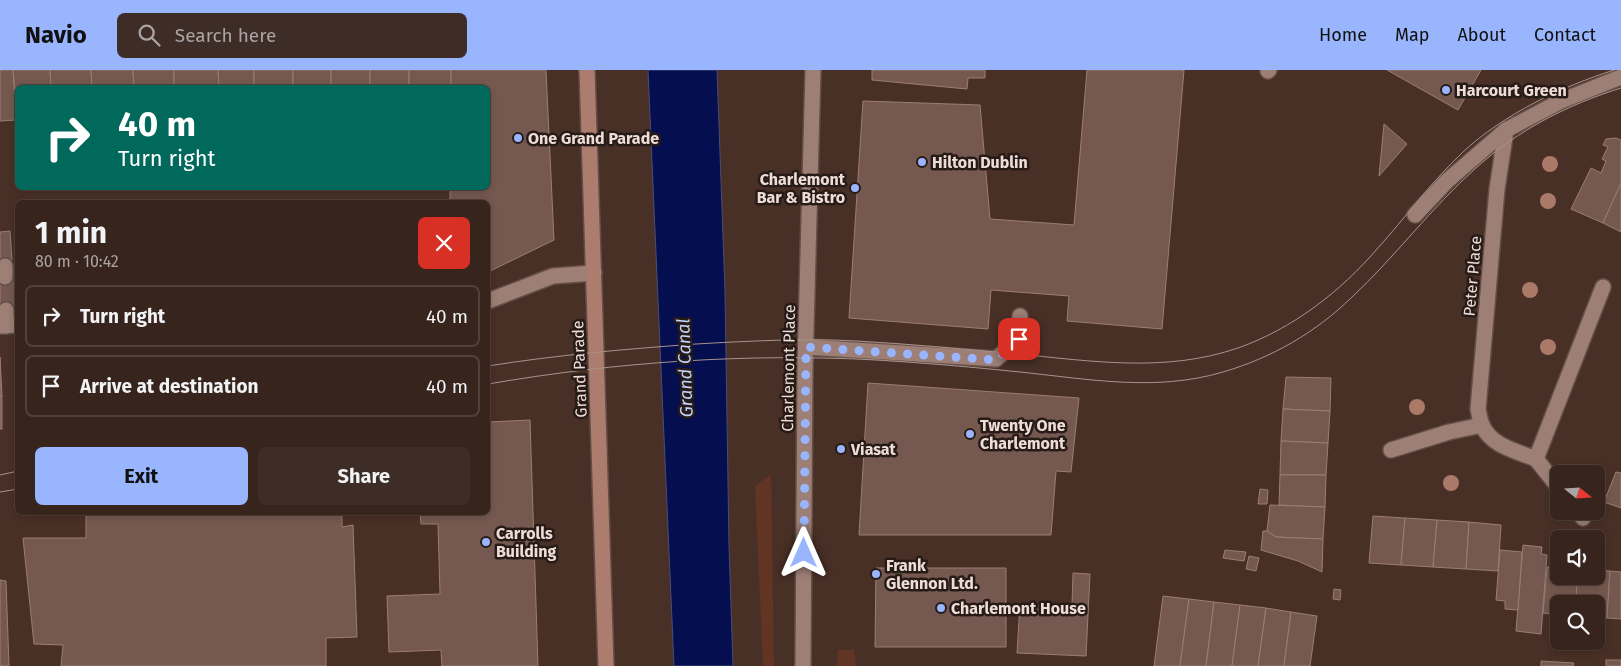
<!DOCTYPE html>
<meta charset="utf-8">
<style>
body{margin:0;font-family:"Fira Sans",sans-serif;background:#3e2c26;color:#f1f3f6;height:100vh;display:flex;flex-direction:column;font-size:19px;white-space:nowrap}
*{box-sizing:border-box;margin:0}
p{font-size:16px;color:#aaa4a4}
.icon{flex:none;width:28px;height:28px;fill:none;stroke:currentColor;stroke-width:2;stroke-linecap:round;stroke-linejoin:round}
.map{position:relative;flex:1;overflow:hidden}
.side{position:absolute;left:15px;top:130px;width:475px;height:315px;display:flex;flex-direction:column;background:#37241d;border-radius:8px;box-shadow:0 2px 8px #0003,0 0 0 1px #51413b}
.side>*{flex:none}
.hud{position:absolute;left:15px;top:15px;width:475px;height:105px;border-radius:8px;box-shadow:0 2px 8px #0003,0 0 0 1px #51413b;background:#00695c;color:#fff;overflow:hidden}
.needle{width:32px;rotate:108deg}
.controls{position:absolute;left:1550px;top:395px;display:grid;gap:10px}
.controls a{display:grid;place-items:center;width:55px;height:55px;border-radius:8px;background:#37241d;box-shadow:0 2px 8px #0003,0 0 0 1px #51413b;font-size:25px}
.pin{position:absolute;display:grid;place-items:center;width:42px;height:42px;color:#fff;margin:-21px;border-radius:10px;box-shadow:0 2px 8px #0006}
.me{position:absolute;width:55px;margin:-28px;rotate:0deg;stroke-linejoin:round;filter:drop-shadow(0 0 4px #0008)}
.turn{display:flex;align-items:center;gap:18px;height:105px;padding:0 20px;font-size:22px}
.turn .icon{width:65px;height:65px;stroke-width:2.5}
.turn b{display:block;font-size:35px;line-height:42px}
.round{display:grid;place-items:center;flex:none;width:52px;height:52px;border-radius:8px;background:#3e2c26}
.headline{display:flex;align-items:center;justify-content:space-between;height:85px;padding:0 20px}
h1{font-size:30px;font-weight:700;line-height:38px}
.primary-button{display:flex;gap:10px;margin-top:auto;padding:10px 20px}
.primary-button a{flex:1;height:58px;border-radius:8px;background:#98b5fd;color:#111;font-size:20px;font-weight:700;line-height:58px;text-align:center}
.primary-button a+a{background:#3e2c26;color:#f1f3f6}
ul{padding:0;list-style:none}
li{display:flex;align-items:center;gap:15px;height:62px;margin:0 10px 8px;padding:0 10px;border:2px solid #51413b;border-radius:8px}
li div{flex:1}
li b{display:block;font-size:19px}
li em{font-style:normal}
header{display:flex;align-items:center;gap:30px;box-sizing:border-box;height:70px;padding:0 25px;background:#98b5fd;color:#111}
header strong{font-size:24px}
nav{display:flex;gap:28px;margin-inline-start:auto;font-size:18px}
.search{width:350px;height:45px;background:#3e2c26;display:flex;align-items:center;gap:12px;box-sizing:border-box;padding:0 18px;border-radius:8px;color:#aaa4a4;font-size:19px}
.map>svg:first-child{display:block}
.green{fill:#623424}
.water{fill:#050e4e;stroke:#4b4c77}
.building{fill:#755950;stroke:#9b7d73}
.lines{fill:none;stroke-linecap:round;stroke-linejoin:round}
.lane-casing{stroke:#644e47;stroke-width:18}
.street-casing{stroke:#644e47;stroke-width:18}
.secondary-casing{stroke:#644e47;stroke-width:18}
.lane{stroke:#9d7f75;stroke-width:15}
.street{stroke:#9d7f75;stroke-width:15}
.secondary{stroke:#ac7d6e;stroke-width:15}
.tram{stroke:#a8938c;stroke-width:1}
.tree{fill:#aa7968}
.route{stroke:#98b5fd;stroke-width:9;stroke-dasharray:0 16.2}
.poi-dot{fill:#98b5fd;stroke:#271b17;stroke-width:2}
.labels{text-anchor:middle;stroke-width:5;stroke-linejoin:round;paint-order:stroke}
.poi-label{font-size:16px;font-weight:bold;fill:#eeddd7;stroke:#271b17;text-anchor:start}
.street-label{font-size:16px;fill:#eeddd7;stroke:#271b17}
.water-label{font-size:18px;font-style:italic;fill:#c2d3fb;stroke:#271b17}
</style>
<header>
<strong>Navio</strong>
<div class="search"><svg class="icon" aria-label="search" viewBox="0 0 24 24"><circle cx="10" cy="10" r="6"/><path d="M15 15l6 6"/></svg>Search here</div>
<nav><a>Home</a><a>Map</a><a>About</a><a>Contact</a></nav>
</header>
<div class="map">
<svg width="1621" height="596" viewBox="0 0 1621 596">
<rect width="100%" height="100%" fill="#493027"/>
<!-- green -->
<g class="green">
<path d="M771 404 774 596H763L755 416Z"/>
<path d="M838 580H854L856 596H837Z"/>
</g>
<!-- water -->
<path class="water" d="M648 0H717L725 222 729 476 733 596H674Z"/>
<!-- building -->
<g class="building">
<path d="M0 0H13L16 50 0 51Z"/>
<path d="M13 0H50L51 18H18V50Z"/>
<path d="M50 0H91L92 18H51Z"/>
<path d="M91 0H133L134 18H92Z"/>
<path d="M133 0H174V18H134Z"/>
<path d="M174 0H218L219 18H174Z"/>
<path d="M218 0H254V18H219Z"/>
<rect x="254" y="0" width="39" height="18"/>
<rect x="293" y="0" width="38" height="18"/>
<rect x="331" y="0" width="39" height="18"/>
<rect x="370" y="0" width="39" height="18"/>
<rect x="409" y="0" width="42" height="18"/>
<path d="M451 0H546L554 170 488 202V132H450V118H488V18H451Z"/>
<path d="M872 0H985V8H968L967 19 872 10Z"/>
<path d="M1087 0H1184L1162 259 1067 251 1069 226 991 220 988 259 849 248 863 31 980 35 990 149 1074 155Z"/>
<path d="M1387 0H1481L1458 40Z"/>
<path d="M1384 54 1407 74 1379 106Z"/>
<path d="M1616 68 1621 70V113L1603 153 1571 139 1591 98 1601 103 1606 91 1602 89 1608 77 1603 75 1606 69Z"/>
<path d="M1621 113V162L1603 153Z"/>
<path d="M10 161 12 190 0 191V162Z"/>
<rect x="0" y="207" width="18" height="33"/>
<path d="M0 287 2 326H0Z"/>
<path d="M1286 307 1331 308 1330 341 1283 339Z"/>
<path d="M868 313 1079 328 1071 402 1056 401 1051 465H859Z"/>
<rect x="0" y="326" width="2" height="33"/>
<path d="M1283 339 1330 341 1328 373 1281 371Z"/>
<path d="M530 350 538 596H442L441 580 389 582 387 526 440 524 438 454H421L420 442H488V352Z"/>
<path d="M1281 371 1328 373 1326 405H1280Z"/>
<path d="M1616 402 1621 403V438L1604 432Z"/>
<path d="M1280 405H1326L1325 437 1279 435Z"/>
<path d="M1260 419 1268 420 1267 434H1258Z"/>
<path d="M1270 435 1325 437 1323 469 1276 467 1267 461Z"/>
<path d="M99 442H342V457L353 455 357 567 326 568V596H61L63 575 34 574 23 468H86V444Z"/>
<path d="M1373 446 1405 448 1401 495 1369 493Z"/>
<path d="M1405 448 1437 450 1433 497 1401 495Z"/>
<path d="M1437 450 1469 452 1466 499 1433 497Z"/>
<path d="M1469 452 1501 455 1498 501 1466 499Z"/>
<path d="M1263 461H1267L1276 467 1323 469 1322 502 1298 491 1261 480Z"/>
<path d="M1523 475 1542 477 1541 484 1547 485 1541 564 1516 561Z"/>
<path d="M1225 480 1246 482 1244 491 1223 488Z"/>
<path d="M1500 480 1522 482 1518 540 1505 539V531L1496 530Z"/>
<path d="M1249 486 1259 488 1256 501 1246 499Z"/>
<path d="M1547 497H1559V506H1577L1576 534H1559V545L1543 543Z"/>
<path d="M876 498H1006V577H875Z"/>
<path d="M1596 500 1610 501 1607 548 1596 547V534H1576L1577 506H1596Z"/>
<path d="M1610 501 1621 502V549L1607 548Z"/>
<path d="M1073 503 1090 504 1086 586 1017 583 1020 534 1072 536Z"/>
<path d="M0 510 6 511 9 596H0Z"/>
<path d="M1334 519 1341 520 1340 530 1333 529Z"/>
<path d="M1163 526 1189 529 1180 596H1154Z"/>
<path d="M1189 529 1214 532 1206 596H1180Z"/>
<path d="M1214 532 1240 535 1232 596H1206Z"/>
<path d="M1240 535 1266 538 1258 596H1232Z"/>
<path d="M1266 538 1291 542 1284 596H1258Z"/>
<path d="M1291 542 1317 546 1310 596H1284Z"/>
<rect x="1606" y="590" width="15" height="6"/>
<path d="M1541 591 1574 593 1573 596H1541Z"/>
</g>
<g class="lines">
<defs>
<g id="lane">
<path d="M1268 1 1269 0"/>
<path d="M1415 145 1447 111 1506 60"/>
<path d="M5 196V207"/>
<path d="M6 240V256"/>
<path d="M806 277 996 289 1019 269 1020 246"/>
</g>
<g id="street">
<path d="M1603 217 1536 389C1516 381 1491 376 1482 355 1480 350 1479 344 1478 339L1497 119 1506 60 1561 31 1621 7"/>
<path d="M488 231 553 206 594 203"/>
<path d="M0 256 18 255"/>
<path d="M1391 380 1449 362 1482 355"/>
<path d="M1536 389 1559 418"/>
<path d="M1577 441 1583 448"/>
<path d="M803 596 805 296 813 0"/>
</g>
<path id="secondary" d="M587 0 606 596"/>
</defs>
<!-- lane casing -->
<use href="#lane" class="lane-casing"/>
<!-- street casing -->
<use href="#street" class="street-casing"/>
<!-- secondary casing -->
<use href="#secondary" class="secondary-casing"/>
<!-- lane -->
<use href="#lane" class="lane"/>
<!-- street -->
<use href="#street" class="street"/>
<!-- secondary -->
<use href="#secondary" class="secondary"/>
<!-- tram -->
<g class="tram">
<path d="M488 296C557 285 626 279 696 274 750 271 804 268 857 271 910 274 964 279 1017 284 1092 291 1165 303 1238 278 1292 259 1340 222 1377 179 1406 147 1432 111 1463 82 1504 44 1561 17 1614 0"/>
<path d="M488 314C616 292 747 283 877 290 925 293 972 297 1020 302 1088 309 1156 322 1223 302 1271 288 1315 263 1351 228 1395 187 1431 138 1476 98 1518 60 1567 35 1621 18"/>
<path d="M0 405 18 401"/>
<path d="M0 422 18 419"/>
</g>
</g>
<!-- trees -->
<g class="tree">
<circle cx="1550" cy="94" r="8"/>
<circle cx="1548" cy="131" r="8"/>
<circle cx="1530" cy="220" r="8"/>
<circle cx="1548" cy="277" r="8"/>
<circle cx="1417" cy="337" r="8"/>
<circle cx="1451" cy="413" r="8"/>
</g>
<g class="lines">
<!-- route -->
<path class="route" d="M804 483 806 277 996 290 1019 269"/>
</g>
<!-- markers -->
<g class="poi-dot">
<circle cx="1446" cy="20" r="5"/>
<circle cx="518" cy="68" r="5"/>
<circle cx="922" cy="92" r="5"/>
<circle cx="855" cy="118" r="5"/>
<circle cx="970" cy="364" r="5"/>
<circle cx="841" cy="379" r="5"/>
<circle cx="486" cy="472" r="5"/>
<circle cx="876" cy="504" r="5"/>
<circle cx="941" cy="538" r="5"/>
</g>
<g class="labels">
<!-- poi labels -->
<g class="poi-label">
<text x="1456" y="26">Harcourt Green</text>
<text x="528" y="74">One Grand Parade</text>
<text x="932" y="98">Hilton Dublin</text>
<text x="845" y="115" text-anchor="end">Charlemont<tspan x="845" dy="18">Bar &amp; Bistro</tspan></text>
<text x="980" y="361">Twenty One<tspan x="980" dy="18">Charlemont</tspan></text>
<text x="851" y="385">Viasat</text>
<text x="496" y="469">Carrolls<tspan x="496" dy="18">Building</tspan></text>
<text x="886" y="501">Frank<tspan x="886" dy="18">Glennon Ltd.</tspan></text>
<text x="951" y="544">Charlemont House</text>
</g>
<!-- street labels -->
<g class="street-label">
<text transform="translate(1472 206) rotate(-85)" y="6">Peter Place</text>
<text transform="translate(788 298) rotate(-89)" y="6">Charlemont Place</text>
<text transform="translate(579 299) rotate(-92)" y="6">Grand Parade</text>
</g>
<!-- water labels -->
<g class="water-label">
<text transform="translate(685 298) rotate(-92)" y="6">Grand Canal</text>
</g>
</g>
</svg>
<div class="controls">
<a><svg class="needle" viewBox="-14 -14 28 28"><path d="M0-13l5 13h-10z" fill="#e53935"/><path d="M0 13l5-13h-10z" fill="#aaa4a4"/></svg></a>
<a><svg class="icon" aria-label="sound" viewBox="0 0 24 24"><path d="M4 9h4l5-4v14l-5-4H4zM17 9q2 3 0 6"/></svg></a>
<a><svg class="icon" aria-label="search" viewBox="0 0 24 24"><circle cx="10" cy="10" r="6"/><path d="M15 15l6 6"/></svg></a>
</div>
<div class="pin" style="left:1019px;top:269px;background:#d93025"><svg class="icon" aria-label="arrive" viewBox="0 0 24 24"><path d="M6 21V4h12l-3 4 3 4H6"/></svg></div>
<svg class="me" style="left:804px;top:483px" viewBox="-20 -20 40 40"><path d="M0-17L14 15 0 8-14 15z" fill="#98b5fd" stroke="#fff" stroke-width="4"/></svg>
<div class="hud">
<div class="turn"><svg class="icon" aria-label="right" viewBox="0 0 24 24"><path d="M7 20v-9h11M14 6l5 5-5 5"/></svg><div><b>40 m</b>Turn right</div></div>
</div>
<section class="side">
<div class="headline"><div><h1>1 min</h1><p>80 m · 10:42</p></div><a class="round" style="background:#d93025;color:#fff"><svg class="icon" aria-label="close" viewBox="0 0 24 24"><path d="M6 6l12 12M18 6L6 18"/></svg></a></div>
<ul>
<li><svg class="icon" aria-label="right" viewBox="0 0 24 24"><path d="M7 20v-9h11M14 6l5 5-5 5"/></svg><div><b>Turn right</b></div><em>40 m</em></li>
<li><svg class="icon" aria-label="arrive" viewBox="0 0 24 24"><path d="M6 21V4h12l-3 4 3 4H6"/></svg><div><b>Arrive at destination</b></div><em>40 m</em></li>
</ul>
<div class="primary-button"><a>Exit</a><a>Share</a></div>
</section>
</div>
